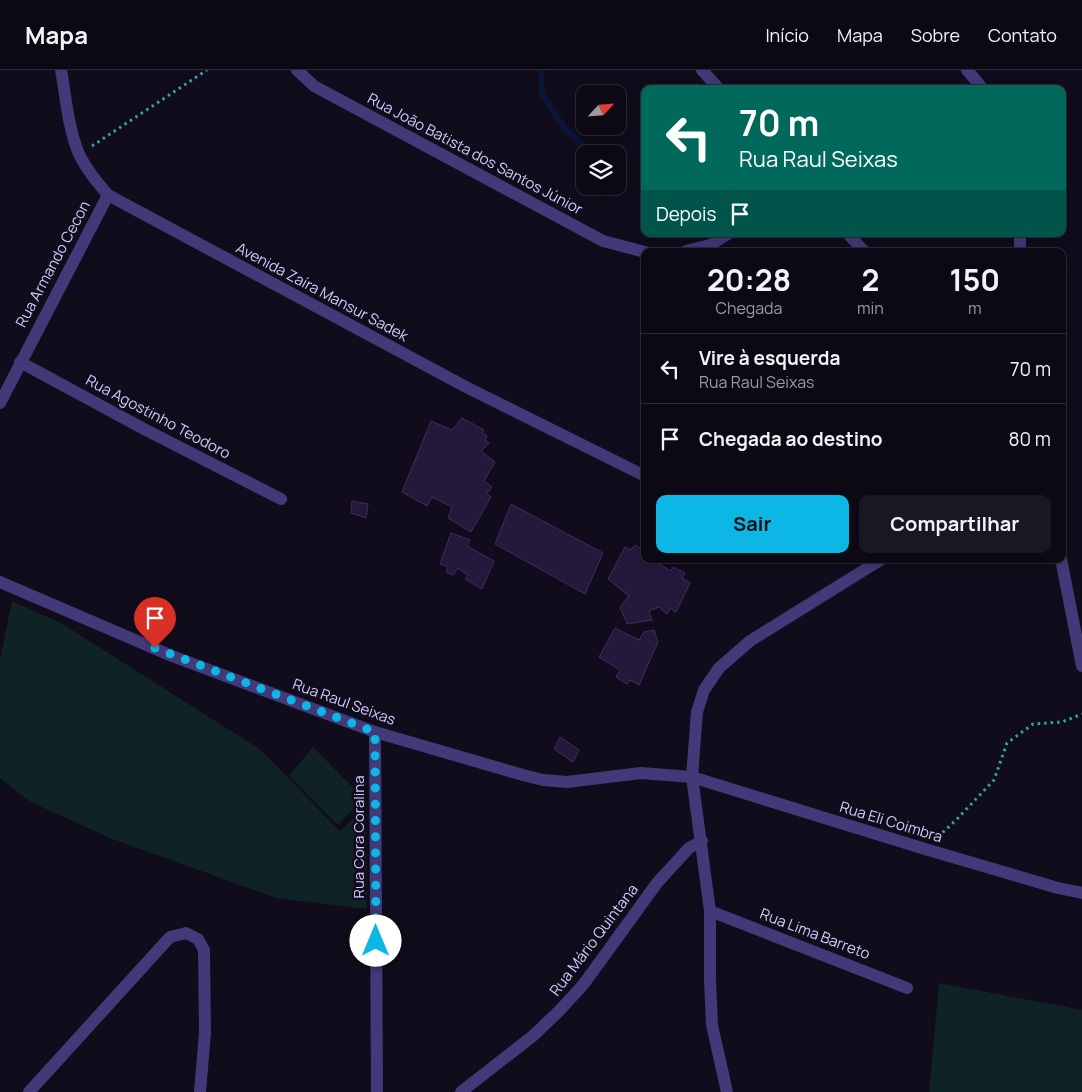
<!DOCTYPE html>
<html lang="pt">
<meta charset="utf-8">
<style>
body{margin:0;font-family:Manrope,sans-serif;background:#1a1722;color:#f1f3f6;height:100vh;display:flex;flex-direction:column;font-size:19px;white-space:nowrap}
*{box-sizing:border-box;margin:0}
p{font-size:16px;color:#9a9aa0}
.icon{flex:none;width:28px;height:28px;fill:none;stroke:currentColor;stroke-width:2;stroke-linecap:round;stroke-linejoin:round}
.map{position:relative;flex:1;overflow:hidden}
.sheet{position:absolute;left:641px;top:178px;width:425px;height:315px;display:flex;flex-direction:column;background:#0c0914;border-radius:10px;box-shadow:0 2px 12px #0003,0 0 0 1px #2c2a34}
.sheet>*{flex:none}
.banner{position:absolute;left:641px;top:15px;width:425px;height:152px;border-radius:10px;box-shadow:0 2px 12px #0003,0 0 0 1px #2c2a34;background:#00695c;color:#fff;overflow:hidden}
.needle{width:32px;rotate:64deg}
.tools{position:absolute;left:576px;top:15px;display:grid;gap:10px}
.tools a{display:grid;place-items:center;width:50px;height:50px;border-radius:10px;background:#0c0914;box-shadow:0 2px 12px #0003,0 0 0 1px #2c2a34;font-size:25px}
.pin{position:absolute;display:grid;place-items:center;width:42px;height:42px;color:#fff;margin:-51px -21px;border-radius:50% 50% 50% 0;rotate:-45deg;box-shadow:0 0 5px #0007}
.pin .icon{rotate:45deg}
.me{position:absolute;width:55px;margin:-28px;rotate:0deg;stroke-linejoin:round;filter:drop-shadow(0 0 4px #0008)}
.turn{display:flex;align-items:center;gap:18px;height:105px;padding:0 15px;font-size:22px}
.turn .icon{width:65px;height:65px;stroke-width:2.5}
.turn b{display:block;font-size:35px;line-height:42px}
.then{display:flex;align-items:center;height:48px;padding:0 15px;background:#0003;gap:10px;font-size:19px}
.eta{display:flex;justify-content:space-evenly;align-items:center;height:85px;text-align:center}
.eta b{font-size:30px;font-weight:700;line-height:35px}
.cta{display:flex;gap:10px;margin-top:auto;padding:10px 15px}
.cta a{flex:1;height:58px;border-radius:10px;background:#0cb7e5;color:#111;font-size:20px;font-weight:700;line-height:58px;text-align:center}
.cta a+a{background:#1a1722;color:#f1f3f6}
ul{padding:0;list-style:none}
li{display:flex;align-items:center;gap:15px;height:70px;padding:0 15px;border-top:1px solid #2c2a34}
li div{flex:1}
li b{display:block;font-size:19px}
li em{font-style:normal}
header{display:flex;align-items:center;gap:30px;box-sizing:border-box;height:70px;padding:0 25px;background:#0c0914;border-bottom:1px solid #2c2a34}
header strong{font-size:24px}
nav{display:flex;gap:28px;margin-inline-start:auto;font-size:18px}
.map>svg:first-child{display:block}
.green{fill:#0f2324}
.lines{fill:none;stroke-linecap:round;stroke-linejoin:round}
.stream{stroke:#0b1535;stroke-width:6}
.building{fill:#24193b;stroke:#3e2c66}
.path{stroke:#33a1a6;stroke-width:3;stroke-dasharray:2.5 4;stroke-linecap:butt}
.minor{stroke:#423978;stroke-width:12}
.route{stroke:#0cb7e5;stroke-width:9;stroke-dasharray:0 16.2}
.labels{text-anchor:middle;stroke-width:5;stroke-linejoin:round;paint-order:stroke}
.street-label{font-size:15px;fill:#d4c9fc;stroke:#100c1b}
</style>
<header>
<strong>Mapa</strong>
<nav><a>Início</a><a>Mapa</a><a>Sobre</a><a>Contato</a></nav>
</header>
<div class="map">
<svg width="1082" height="1022" viewBox="0 0 1082 1022">
<rect width="100%" height="100%" fill="#100c1b"/>
<!-- green -->
<g class="green">
<path d="M12 531 61 553 261 680 340 761 366 738 367 839 276 828 110 768 31 732 0 708V590Z"/>
<path d="M313 677 363 728 338 755 289 706Z"/>
<path d="M939 913 1082 940V1022H929Z"/>
</g>
<g class="lines">
<!-- stream -->
<path class="stream" d="M541 0 542 24 565 59 588 80"/>
</g>
<!-- building -->
<g class="building">
<path d="M462 348 484 360 482 363 487 366 485 370 489 373 481 381 495 392 484 411 492 417 487 423 491 427 471 462 448 448 452 437 432 427 427 436 402 422 431 351 452 360Z"/>
<path d="M352 431 368 434 366 448 351 443Z"/>
<path d="M511 434 603 483 585 524 495 474Z"/>
<path d="M451 463 470 470 467 476 494 491 482 519 465 509 468 505 458 498 453 505 446 502 448 497 440 494Z"/>
<path d="M635 475 645 481V489H650L671 501 673 497 685 503 682 508 690 513 676 542 670 538 667 544 659 537 649 541 652 550 627 554 620 537 629 526 608 509 625 477 630 480Z"/>
<path d="M615 558 639 570 644 562 654 560 658 572 639 615 630 610 627 614 616 607 620 600 599 587Z"/>
<path d="M560 667 579 680 573 692 554 679Z"/>
</g>
<g class="lines">
<!-- path -->
<g class="path">
<path d="M92 76 207 0"/>
<path d="M938 767 958 748 994 710 1007 673 1033 654 1062 652 1082 644"/>
</g>
<!-- minor -->
<g class="minor">
<path d="M61 0C66 27 68 58 79 84 86 99 97 112 108 125L466 317 645 406"/>
<path d="M297 0 314 16 603 171 645 182"/>
<path d="M702 0 719 19"/>
<path d="M967 0 983 19"/>
<path d="M848 164 864 181"/>
<path d="M1020 164V181"/>
<path d="M686 181 710 175 728 164"/>
<path d="M20 292 144 359 281 429"/>
<path d="M0 333 108 125"/>
<path d="M1061 489 1082 596"/>
<path d="M0 512 172 586 375 662 523 705 543 710 567 712 641 703 692 707 925 779 1058 818 1082 823"/>
<path d="M375 662 377 1022"/>
<path d="M710 841 907 918"/>
<path d="M29 1022 170 867 186 863 198 869 204 880 205 963 200 1022"/>
<path d="M461 1022 534 965 560 940 583 915 657 813 689 778 702 771"/>
<path d="M727 1022 712 955 710 911V841L692 707 697 642 704 620 719 598 750 571 882 489"/>
</g>
</g>
<g class="lines">
<!-- route -->
<path class="route" d="M155 578 375 662 376 871"/>
</g>
<g class="labels">
<!-- street labels -->
<g class="street-label">
<text transform="translate(475 84) rotate(28)" y="5">Rua João Batista dos Santos Júnior</text>
<text transform="translate(53 194) rotate(-62)" y="5">Rua Armando Cecon</text>
<text transform="translate(322 222) rotate(28)" y="5">Avenida Zaíra Mansur Sadek</text>
<text transform="translate(158 347) rotate(28)" y="5">Rua Agostinho Teodoro</text>
<text transform="translate(344 632) rotate(20)" y="5">Rua Raul Seixas</text>
<text transform="translate(891 752) rotate(17)" y="5">Rua Eli Coimbra</text>
<text transform="translate(359 767) rotate(-90)" y="5">Rua Cora Coralina</text>
<text transform="translate(815 864) rotate(21)" y="5">Rua Lima Barreto</text>
<text transform="translate(594 870) rotate(-53)" y="5">Rua Mário Quintana</text>
</g>
</g>
</svg>
<div class="tools">
<a><svg class="needle" viewBox="-14 -14 28 28"><path d="M0-13l5 13h-10z" fill="#e53935"/><path d="M0 13l5-13h-10z" fill="#9a9aa0"/></svg></a>
<a><svg class="icon" aria-label="layers" viewBox="0 0 24 24"><path d="M12 4l9 5-9 5-9-5zM3 14l9 5 9-5"/></svg></a>
</div>
<div class="pin" style="left:155px;top:578px;background:#d93025"><svg class="icon" aria-label="arrive" viewBox="0 0 24 24"><path d="M6 21V4h12l-3 4 3 4H6"/></svg></div>
<svg class="me" style="left:376px;top:871px" viewBox="-20 -20 40 40"><circle r="19" fill="#fff"/><path d="M0-13L10 11 0 6-10 11z" fill="#0cb7e5"/></svg>
<div class="banner">
<div class="turn"><svg class="icon" aria-label="left" viewBox="0 0 24 24"><path d="M17 20v-9H6M10 6l-5 5 5 5"/></svg><div><b>70 m</b>Rua Raul Seixas</div></div>
<div class="then">Depois<svg class="icon" aria-label="arrive" viewBox="0 0 24 24"><path d="M6 21V4h12l-3 4 3 4H6"/></svg></div>
</div>
<section class="sheet">
<div class="eta">
<div><b>20:28</b><p>Chegada</p></div>
<div><b>2</b><p>min</p></div>
<div><b>150</b><p>m</p></div>
</div>
<ul>
<li><svg class="icon" aria-label="left" viewBox="0 0 24 24"><path d="M17 20v-9H6M10 6l-5 5 5 5"/></svg><div><b>Vire à esquerda</b><p>Rua Raul Seixas</p></div><em>70 m</em></li>
<li><svg class="icon" aria-label="arrive" viewBox="0 0 24 24"><path d="M6 21V4h12l-3 4 3 4H6"/></svg><div><b>Chegada ao destino</b></div><em>80 m</em></li>
</ul>
<div class="cta"><a>Sair</a><a>Compartilhar</a></div>
</section>
</div>
